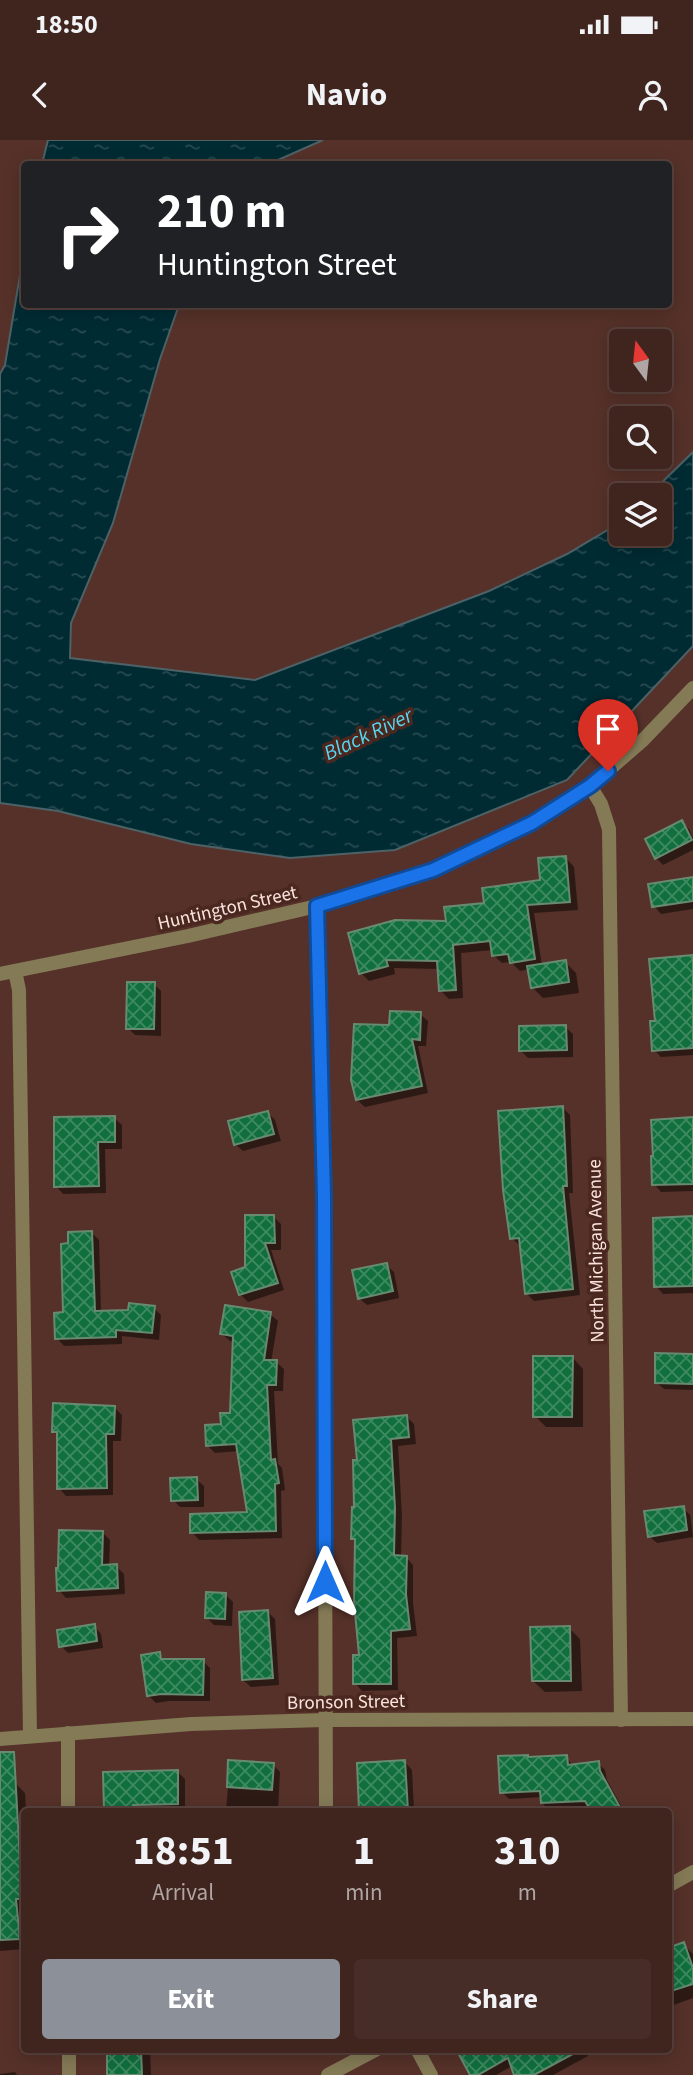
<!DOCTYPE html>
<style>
body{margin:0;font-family:"Source Sans 3",sans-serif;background:#472d28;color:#f1f3f6;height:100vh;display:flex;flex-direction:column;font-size:26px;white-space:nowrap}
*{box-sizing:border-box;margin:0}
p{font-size:23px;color:#aea5a4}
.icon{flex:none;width:38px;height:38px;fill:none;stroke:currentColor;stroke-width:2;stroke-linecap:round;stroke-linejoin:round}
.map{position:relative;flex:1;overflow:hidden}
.details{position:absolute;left:21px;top:1668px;width:651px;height:245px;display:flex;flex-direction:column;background:#40251f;border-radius:7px;box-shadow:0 4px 18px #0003,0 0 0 2px #59423d}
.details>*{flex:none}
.top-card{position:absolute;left:21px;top:21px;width:651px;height:147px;border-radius:7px;box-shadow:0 4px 18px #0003,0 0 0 2px #59423d;background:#202124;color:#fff;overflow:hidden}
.needle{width:46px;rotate:345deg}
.tools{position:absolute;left:609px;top:189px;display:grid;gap:14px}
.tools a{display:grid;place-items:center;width:63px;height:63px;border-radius:7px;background:#40251f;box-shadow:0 4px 18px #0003,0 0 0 2px #59423d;font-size:35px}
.pin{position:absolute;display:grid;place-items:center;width:60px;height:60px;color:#fff;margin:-72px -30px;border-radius:50% 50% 50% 0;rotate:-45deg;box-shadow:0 0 7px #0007}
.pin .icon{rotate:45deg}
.me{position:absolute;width:77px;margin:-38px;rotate:0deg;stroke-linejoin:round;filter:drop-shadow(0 0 5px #0008)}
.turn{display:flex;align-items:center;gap:24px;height:147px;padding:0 21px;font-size:32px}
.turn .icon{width:91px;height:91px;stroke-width:2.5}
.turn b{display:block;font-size:49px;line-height:60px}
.eta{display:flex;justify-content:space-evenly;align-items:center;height:119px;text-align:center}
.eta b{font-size:42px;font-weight:700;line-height:49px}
.action{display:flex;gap:14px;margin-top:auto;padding:14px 21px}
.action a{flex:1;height:80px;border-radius:7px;background:#8c9099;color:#fff;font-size:28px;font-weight:700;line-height:80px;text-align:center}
.action a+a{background:#472d28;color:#f1f3f6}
.status{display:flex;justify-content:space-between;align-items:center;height:49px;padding:0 35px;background:#40251f;direction:ltr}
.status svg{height:19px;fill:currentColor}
header{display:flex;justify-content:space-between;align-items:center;height:91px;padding:0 21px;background:#40251f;font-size:32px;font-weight:700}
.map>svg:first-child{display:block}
.water{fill:url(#water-ripples);stroke:#4c6266;stroke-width:2}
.shadow{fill:#0007}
.building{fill:url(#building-cross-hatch);stroke:#678a71;stroke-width:2}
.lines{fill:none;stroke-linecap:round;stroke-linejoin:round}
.minor{stroke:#847a56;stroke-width:14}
.tertiary{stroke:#847a56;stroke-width:14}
.route-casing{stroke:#114b97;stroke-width:18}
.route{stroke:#1a73e8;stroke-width:12}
.labels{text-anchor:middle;stroke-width:7;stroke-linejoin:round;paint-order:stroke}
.street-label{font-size:19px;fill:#fae3dd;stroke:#4a271f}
.water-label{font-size:21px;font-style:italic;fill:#57d6f0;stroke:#4a271f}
</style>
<div class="status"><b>18:50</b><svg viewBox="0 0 49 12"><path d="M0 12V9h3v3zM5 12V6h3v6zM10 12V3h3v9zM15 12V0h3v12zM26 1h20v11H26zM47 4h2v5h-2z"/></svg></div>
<header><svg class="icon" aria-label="back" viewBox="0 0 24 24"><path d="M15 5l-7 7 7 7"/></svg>Navio<svg class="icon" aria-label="person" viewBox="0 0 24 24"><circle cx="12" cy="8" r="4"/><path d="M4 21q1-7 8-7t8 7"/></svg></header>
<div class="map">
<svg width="693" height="1935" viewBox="0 0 693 1935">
<defs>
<pattern id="water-ripples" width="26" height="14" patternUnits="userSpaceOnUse" patternTransform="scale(1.75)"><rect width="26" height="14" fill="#012b33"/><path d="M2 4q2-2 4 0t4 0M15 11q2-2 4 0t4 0" fill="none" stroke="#274a50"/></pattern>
<pattern id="building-cross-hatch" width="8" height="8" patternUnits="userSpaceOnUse" patternTransform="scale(1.75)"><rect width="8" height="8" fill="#106f3d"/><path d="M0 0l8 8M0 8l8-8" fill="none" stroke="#408a62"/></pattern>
</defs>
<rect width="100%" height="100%" fill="#553129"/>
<!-- water -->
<g class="water">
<path d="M48 0H323L269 24H42Z"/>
<path d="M24 111V164L179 165 160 219 113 383 71 483 70 518 255 540 489 451 567 414 621 382V394H660V355H649L693 312V506L567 640 395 710 290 718 191 704 58 671 0 663V234L5 225Z"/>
</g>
<!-- shadow -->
<g class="shadow">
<path d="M681 682 689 689 693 698V710L663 725 656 718Z"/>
<path d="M566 718 574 727 578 770 534 773 542 826 565 822 576 833 579 853 543 858 532 847 530 829 520 831 511 822 502 823 493 815V810L461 813 463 858 449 859 440 850 439 829 394 828 395 834 369 841 361 833 448 783 486 764 542 742Z"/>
<path d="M693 739V769L661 774 654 766Z"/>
<path d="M693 817V915L661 917 654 910 657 883Z"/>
<path d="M154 844 161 851V896L135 895 128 888Z"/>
<path d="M420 874 428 881 426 906H418L428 953 365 967 357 960 391 887Z"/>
<path d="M565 887 573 894V917L528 918 521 911Z"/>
<path d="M562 967 570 975 573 1053H569L580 1155 534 1161 527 1154 521 1105H519L512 1098Z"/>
<path d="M268 973 275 980 281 1001 243 1011 235 1004Z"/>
<path d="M114 978 122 985V1009H105L106 1053 63 1054 56 1046Z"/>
<path d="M693 979V1051L661 1052 654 1044Z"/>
<path d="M274 1077 281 1084V1110H271L284 1150 248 1162 241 1155 234 1133 247 1129Z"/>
<path d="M693 1078V1153L663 1154 656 1146Z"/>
<path d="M91 1092 99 1100 101 1172 154 1168 161 1175 159 1200 122 1196V1204L64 1206 57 1198Z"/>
<path d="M386 1125 394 1132 399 1158 367 1165 359 1158Z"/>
<path d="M270 1174 278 1181 271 1222H276L284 1229 283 1251H274L278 1324 282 1328 285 1350 281 1351 282 1398 199 1400 192 1392 249 1374 239 1311 215 1313 208 1306 232 1274 234 1202 230 1201 222 1194Z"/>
<path d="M693 1216V1250L664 1249 656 1242Z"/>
<path d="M572 1217 583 1229V1287H546L535 1276Z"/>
<path d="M114 1267 122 1275 121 1301H113V1355L66 1356 59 1348V1297L54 1292Z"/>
<path d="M407 1277 414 1284 416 1304 398 1306 402 1376 401 1417H406L413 1425V1463L417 1496 397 1498 398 1550 362 1551 355 1543 361 1516 357 1402 353 1398 356 1369 355 1322Z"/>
<path d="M196 1339 204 1346V1367H180L173 1360Z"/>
<path d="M683 1368 690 1375 693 1397 657 1403 649 1396Z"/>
<path d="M102 1392 110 1400 109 1427 116 1426 124 1434 125 1454 66 1458 59 1450Z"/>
<path d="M226 1455 233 1462 232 1486 214 1485 207 1478Z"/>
<path d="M267 1471 275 1479 279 1545 251 1547 243 1540Z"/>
<path d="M94 1486 101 1494 103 1508 68 1513 61 1506Z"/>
<path d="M569 1488 580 1499 582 1551 545 1552 533 1541Z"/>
<path d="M159 1514 166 1521H203L210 1528V1561H169L156 1563 149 1556Z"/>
<path d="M566 1617 573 1626 598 1623 605 1630 607 1640 624 1671H592L591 1668 549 1670 542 1663V1657L509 1659 502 1652Z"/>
<path d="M230 1622 273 1625 280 1632 278 1671H226Z"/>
<path d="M405 1622 412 1630 414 1670 416 1671H358V1666H361Z"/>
<path d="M177 1631 185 1639V1671H106L104 1634Z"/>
<path d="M15 1643 25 1653 26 1671H24V1809L0 1811V1644Z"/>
<path d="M683 1804 693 1814V1858L668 1867V1809Z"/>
<path d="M109 1909H150L151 1935H109Z"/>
<path d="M458 1909H588L585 1911 588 1916 553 1935H516L512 1926 496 1935H472Z"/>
<path d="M15 1932 17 1935H0V1934Z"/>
</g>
<!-- building -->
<g class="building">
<path d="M682 680 692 700 655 719 645 699Z"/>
<path d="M566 716 570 762 527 765 535 819 510 823 508 814 492 816 490 801 453 805 456 850 439 851 437 821 386 820 388 826 359 834 348 793 395 780 446 781 444 767 484 763 482 748 540 740 538 718Z"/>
<path d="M693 737V761L652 767 648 744Z"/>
<path d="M693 815V908L652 911 650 881H655L649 819Z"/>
<path d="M566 820 569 842 531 848 527 826Z"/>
<path d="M127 842H155L154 889H126Z"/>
<path d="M390 871 421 872 420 900 412 899 422 946 356 960 351 940 354 884 389 885Z"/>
<path d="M566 885 567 910 519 911V886Z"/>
<path d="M563 966 567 1046H563L573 1149 525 1154 519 1098 510 1099 503 1050 498 971Z"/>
<path d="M268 971 274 994 234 1005 228 981Z"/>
<path d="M115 976V1002H98L99 1046 54 1047V977Z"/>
<path d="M693 977V1044L652 1045 651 1016H653L651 980Z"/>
<path d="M245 1075H274L275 1103H265L278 1143 239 1155 231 1132 245 1127Z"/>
<path d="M693 1076V1146L654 1147 653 1078Z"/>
<path d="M92 1091 95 1171 128 1170 129 1163 155 1166 152 1193 116 1190V1197L55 1199 54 1173 63 1172 61 1104 68 1103V1092Z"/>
<path d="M387 1123 393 1151 358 1159 352 1130Z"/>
<path d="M225 1165 271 1172 264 1220H277L276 1245H267L271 1320 275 1319 279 1343 275 1344 276 1391 190 1393V1374L247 1372 236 1304 206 1306 205 1285 221 1284 220 1273H230L233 1196 220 1194Z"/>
<path d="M655 1213 693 1214V1244L655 1243Z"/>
<path d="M533 1216H573L572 1277H533Z"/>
<path d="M53 1263 115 1266 114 1294H106L107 1348 57 1349V1292H52Z"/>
<path d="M407 1275 409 1297 391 1299 395 1368 394 1415 407 1416 406 1454 410 1489 391 1491V1544H353V1515H359L354 1462 355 1399H351L352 1367H354L353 1320H357L353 1280Z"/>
<path d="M197 1337 198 1360 171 1361 170 1338Z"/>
<path d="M684 1366 687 1390 648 1397 644 1371Z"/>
<path d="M59 1390 103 1391 102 1425 117 1424 118 1448 57 1451 56 1428H58Z"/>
<path d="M206 1452 226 1453 225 1479 205 1478Z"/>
<path d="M268 1470 273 1538 242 1540 239 1472Z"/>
<path d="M95 1484 97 1501 59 1507 57 1490Z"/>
<path d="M570 1486 571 1541H532L530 1487Z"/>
<path d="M160 1512 161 1519H204L203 1555 161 1554 147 1556 141 1515Z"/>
<path d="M0 1612H14L22 1759H16L20 1799 0 1800Z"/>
<path d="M528 1615V1617L567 1615 568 1625 599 1621 600 1631 622 1671H591L585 1661 541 1663 540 1651 500 1653 498 1616Z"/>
<path d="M228 1620 274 1623 272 1650 227 1647Z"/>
<path d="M405 1620 408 1671H359L357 1623Z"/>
<path d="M178 1630V1664L133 1665 134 1671H104L103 1632Z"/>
<path d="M684 1802 693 1828V1844L668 1852V1808Z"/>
<path d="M107 1909H141L142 1935H107Z"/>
<path d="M456 1909H582L534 1935H514L508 1918 478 1935H470Z"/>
</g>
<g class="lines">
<!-- minor -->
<g class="minor">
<path d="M590 646 601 664 609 689 621 1580"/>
<path d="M15 831 19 850 30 1596"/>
<path d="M68 1593V1671"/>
<path d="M0 1599 191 1584 325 1580 693 1579"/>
<path d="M668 1746 693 1732"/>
<path d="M69 1909V1935"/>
<path d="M328 1935 377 1909"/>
</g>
<!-- tertiary -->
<g class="tertiary">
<path d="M317 766 324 1056 326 1671"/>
<path d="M0 834 188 796 317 766 433 730 532 683 590 646 643 600 693 548"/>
<path d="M417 1909 431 1935"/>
</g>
</g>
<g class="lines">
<defs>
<path id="route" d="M325 1442 324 1056 317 766 433 730 532 683 590 646 608 631"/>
</defs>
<!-- route casing -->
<use href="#route" class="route-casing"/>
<!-- route -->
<use href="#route" class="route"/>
</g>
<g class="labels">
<!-- street labels -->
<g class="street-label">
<text transform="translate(227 767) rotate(-13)" y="7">Huntington Street</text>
<text transform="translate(595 1111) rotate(-91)" y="7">North Michigan Avenue</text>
<text transform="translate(346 1561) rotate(-1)" y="7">Bronson Street</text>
</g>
<!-- water labels -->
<g class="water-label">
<text transform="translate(368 594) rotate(-25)" y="7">Black River</text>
</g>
</g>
</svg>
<div class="tools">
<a><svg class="needle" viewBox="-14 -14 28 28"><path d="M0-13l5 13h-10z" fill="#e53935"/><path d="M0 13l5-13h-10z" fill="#aea5a4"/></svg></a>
<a><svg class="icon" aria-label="search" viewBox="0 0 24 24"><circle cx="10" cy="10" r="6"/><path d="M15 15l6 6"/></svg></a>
<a><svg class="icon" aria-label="layers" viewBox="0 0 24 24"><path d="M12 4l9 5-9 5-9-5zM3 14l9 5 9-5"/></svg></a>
</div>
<div class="pin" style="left:608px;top:631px;background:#d93025"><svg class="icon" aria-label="arrive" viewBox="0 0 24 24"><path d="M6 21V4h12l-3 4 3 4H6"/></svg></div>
<svg class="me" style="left:325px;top:1442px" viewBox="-20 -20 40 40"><path d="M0-17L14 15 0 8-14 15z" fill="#1a73e8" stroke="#fff" stroke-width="4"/></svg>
<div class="top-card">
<div class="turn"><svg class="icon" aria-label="right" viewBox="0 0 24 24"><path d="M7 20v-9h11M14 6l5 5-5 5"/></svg><div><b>210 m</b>Huntington Street</div></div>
</div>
<section class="details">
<div class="eta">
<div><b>18:51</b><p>Arrival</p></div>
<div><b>1</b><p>min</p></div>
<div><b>310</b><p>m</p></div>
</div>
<div class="action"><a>Exit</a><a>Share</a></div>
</section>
</div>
